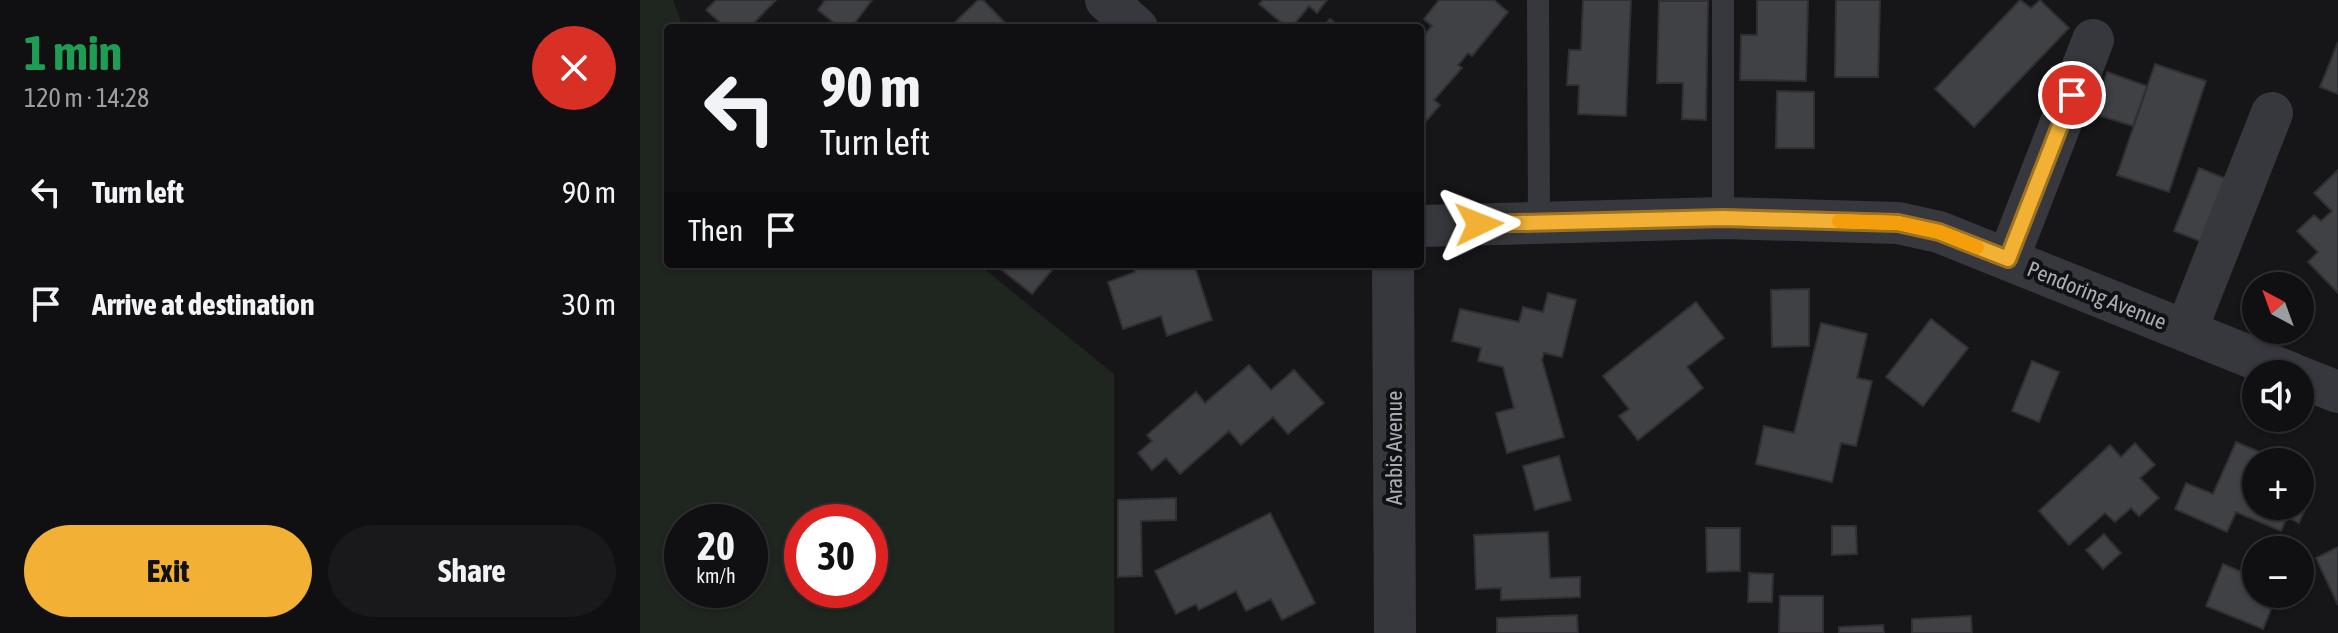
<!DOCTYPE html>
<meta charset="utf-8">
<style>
body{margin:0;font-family:"Asap Condensed",sans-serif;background:#19191b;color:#f1f3f6;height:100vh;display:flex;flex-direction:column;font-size:30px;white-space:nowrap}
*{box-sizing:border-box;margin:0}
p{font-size:26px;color:#9c9d9f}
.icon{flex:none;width:44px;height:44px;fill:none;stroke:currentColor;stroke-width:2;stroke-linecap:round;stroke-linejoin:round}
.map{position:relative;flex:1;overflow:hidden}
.side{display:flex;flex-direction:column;background:#101012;width:640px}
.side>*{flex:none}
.banner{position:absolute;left:24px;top:24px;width:760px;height:244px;border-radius:8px;box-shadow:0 2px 6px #0004,0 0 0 2px #303032;background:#101012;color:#f1f3f6;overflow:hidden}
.needle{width:52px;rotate:319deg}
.tools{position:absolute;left:1602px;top:272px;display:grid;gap:16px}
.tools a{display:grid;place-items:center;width:72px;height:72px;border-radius:50%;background:#101012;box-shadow:0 2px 6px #0004,0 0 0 2px #303032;font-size:40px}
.speed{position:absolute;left:24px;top:504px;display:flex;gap:16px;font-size:40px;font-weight:700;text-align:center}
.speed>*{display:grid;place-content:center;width:104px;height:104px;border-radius:50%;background:#101012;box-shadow:0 2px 6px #0004,0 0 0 2px #303032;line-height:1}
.speed small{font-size:20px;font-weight:400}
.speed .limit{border:12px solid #d22;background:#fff;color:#111}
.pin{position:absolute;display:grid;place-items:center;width:68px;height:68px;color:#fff;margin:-34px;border:4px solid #fff;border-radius:50%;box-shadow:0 2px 8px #0007}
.me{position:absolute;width:88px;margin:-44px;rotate:88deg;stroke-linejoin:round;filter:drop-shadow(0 0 6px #0008)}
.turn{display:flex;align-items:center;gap:28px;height:168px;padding:0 24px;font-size:36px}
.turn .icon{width:104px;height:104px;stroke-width:2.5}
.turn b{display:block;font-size:56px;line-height:68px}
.then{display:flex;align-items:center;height:76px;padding:0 24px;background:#0003;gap:16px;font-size:30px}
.round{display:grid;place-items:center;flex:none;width:84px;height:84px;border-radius:42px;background:#19191b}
.headline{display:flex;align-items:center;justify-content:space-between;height:136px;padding:0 24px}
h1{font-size:48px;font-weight:700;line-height:60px;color:#1e9e55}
.primary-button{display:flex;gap:16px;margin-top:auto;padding:16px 24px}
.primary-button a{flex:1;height:92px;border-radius:48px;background:#f2b134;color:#111;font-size:32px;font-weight:700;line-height:92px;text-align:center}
.primary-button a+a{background:#19191b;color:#f1f3f6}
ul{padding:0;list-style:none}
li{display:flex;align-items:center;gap:24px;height:112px;padding:0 24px}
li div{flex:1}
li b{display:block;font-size:30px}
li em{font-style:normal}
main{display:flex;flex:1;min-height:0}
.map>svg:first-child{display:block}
.green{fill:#1e261f;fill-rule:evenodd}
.building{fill:#404145;stroke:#303034;stroke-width:2}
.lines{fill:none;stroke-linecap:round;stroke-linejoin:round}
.service{stroke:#37383d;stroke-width:22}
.minor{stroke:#37383d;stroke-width:42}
.route-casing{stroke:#9d7322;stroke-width:20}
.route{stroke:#f2b134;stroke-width:14}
.slow{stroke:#f59e0b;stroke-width:14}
.labels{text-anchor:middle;stroke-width:8;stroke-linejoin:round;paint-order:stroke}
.street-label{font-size:22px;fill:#a8adb8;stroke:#111113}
</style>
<main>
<section class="side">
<div class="headline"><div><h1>1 min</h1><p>120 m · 14:28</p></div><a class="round" style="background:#d93025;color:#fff"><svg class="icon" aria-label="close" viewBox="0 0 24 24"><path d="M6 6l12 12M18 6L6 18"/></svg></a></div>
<ul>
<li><svg class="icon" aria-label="left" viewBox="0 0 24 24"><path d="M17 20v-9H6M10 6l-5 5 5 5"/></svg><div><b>Turn left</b></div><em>90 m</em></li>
<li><svg class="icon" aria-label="arrive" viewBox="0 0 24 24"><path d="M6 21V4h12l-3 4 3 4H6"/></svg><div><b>Arrive at destination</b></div><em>30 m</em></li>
</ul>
<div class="primary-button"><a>Exit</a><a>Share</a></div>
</section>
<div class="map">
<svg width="1698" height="633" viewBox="0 0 1698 633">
<rect width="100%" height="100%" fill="#161618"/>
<!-- green -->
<path class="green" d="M0 0H33L42 25 45 28H28V264H338L474 374V633H0ZM42 522H110V590H42ZM162 522H230V590H162Z"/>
<!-- building -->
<g class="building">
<path d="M76 0H136L109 28H86L66 10Z"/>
<path d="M185 0H232L211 28H201L178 10Z"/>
<path d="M338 0H343L370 28H309Z"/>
<path d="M623 0H687L677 13 669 6 651 28H648L619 4Z"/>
<path d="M799 0H854L868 12 832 56 828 53 818 65 822 68 794 100 800 105 780 128V40L792 26 784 19Z"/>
<path d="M943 0H991L986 116 938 114 939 85H927L929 50H941Z"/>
<path d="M1117 0H1168L1166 81 1100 80 1101 35H1117Z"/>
<path d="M1196 0H1240L1238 77H1195Z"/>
<path d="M1380 0 1391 8 1400 0 1429 28 1334 127 1295 89Z"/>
<path d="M1019 1H1068L1066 120 1042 119 1043 83H1017Z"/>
<path d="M690 19 701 28H682Z"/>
<path d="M1698 42V94L1680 87Z"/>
<path d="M1515 64 1566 81 1529 192 1477 175Z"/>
<path d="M1467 72 1507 86 1493 126 1454 114Z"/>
<path d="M1137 91 1174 92V148H1136Z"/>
<path d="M1559 168 1587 179 1562 242 1534 231Z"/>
<path d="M1698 170V293L1668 262 1678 252 1657 231 1674 215 1681 221 1692 211 1674 193Z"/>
<path d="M361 264H417L392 294 358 267Z"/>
<path d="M492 264H554L572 320 527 336 521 316 483 329 468 282 495 272Z"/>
<path d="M1169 289V346L1132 347 1131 290Z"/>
<path d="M908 293 936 300 922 357 904 353 902 360 924 437 867 453 856 413 874 408 863 367 838 361 841 348 812 341 820 309 879 322 883 307 903 312Z"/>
<path d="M1056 302 1084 338 1047 367 1063 388 998 440 979 416 989 409 963 376Z"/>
<path d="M1291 319 1328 348 1283 406 1246 377Z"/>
<path d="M1181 323 1227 334 1217 378 1232 381 1216 446 1201 443 1192 482 1116 464 1124 426 1154 433Z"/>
<path d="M1392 361 1419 372 1399 422 1372 411Z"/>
<path d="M609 365 631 390 654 370 684 403 648 434 633 417 601 445 589 431 540 474 526 458 512 470 498 453 512 441 507 435 556 392 565 403Z"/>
<path d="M1596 442 1622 453 1618 462H1616V506H1660V484L1674 490 1659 523 1647 517 1641 531 1596 512 1587 532 1535 509 1546 483 1573 494Z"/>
<path d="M1495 443 1515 465 1500 478 1519 498 1499 516 1491 508 1475 522 1465 513 1429 545 1399 511 1470 445 1481 457Z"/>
<path d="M919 456 931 500 895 510 883 466Z"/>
<path d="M536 498V520L501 521 502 576 478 577V500Z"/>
<path d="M630 513 675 603 642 620 631 599 606 611 596 591 559 610 556 604 536 614 515 571Z"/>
<path d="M1192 526H1216L1217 554 1192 555Z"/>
<path d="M1066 528H1100V571L1067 572Z"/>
<path d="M908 532 910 578 940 577V597L861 600V588L836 589 834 535Z"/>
<path d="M1464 534 1481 553 1463 569 1446 550Z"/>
<path d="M1698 547V605L1676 558Z"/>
<path d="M1583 564 1616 578V594H1637L1623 629 1566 606Z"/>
<path d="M1109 573 1133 574 1132 602H1108Z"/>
<path d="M1140 596H1183V633H1139Z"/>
<path d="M937 615 938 633H857V618Z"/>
<path d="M1331 616 1332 633H1272V619Z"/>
<path d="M1243 625 1244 633H1199V627Z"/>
</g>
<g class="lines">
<!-- service -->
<g class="service">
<path d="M898 0 899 221"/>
<path d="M1083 0V218"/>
</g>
<!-- minor -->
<g class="minor">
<path d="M466 0 497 28"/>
<path d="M780 226 1083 218 1258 223 1299 232 1653 374"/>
<path d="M1368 259 1453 40"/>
<path d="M753 264 755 633"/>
<path d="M1546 331 1632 113"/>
<path d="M1660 377 1698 392"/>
</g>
</g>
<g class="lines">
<defs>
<path id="route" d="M839 224 1083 218 1258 223 1299 232 1368 259 1432 95"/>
</defs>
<!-- route casing -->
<use href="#route" class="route-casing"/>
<!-- route -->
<use href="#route" class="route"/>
<!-- slow -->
<path class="slow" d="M1199 221 1258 223 1299 232 1337 247"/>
</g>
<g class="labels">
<!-- street labels -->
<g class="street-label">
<text transform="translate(1457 295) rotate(22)" y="8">Pendoring Avenue</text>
<text transform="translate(754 448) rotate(-90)" y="8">Arabis Avenue</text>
</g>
</g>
</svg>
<div class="tools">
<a><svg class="needle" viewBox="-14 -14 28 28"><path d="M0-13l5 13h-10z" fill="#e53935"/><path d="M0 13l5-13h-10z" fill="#9c9d9f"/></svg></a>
<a><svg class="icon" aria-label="sound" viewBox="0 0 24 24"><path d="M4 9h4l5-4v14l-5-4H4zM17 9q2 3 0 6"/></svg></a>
<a>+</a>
<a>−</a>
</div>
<div class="speed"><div>20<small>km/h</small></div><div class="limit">30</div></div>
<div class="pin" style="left:1432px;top:95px;background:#d93025"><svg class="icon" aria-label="arrive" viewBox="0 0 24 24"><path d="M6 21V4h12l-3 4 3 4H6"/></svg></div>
<svg class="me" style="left:839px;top:224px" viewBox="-20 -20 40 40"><path d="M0-17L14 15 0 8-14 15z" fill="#f2b134" stroke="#fff" stroke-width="4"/></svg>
<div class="banner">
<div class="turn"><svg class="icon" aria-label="left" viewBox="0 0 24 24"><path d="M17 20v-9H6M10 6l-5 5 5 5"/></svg><div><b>90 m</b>Turn left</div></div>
<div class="then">Then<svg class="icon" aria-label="arrive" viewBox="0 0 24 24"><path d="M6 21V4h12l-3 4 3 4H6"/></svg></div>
</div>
</div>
</main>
